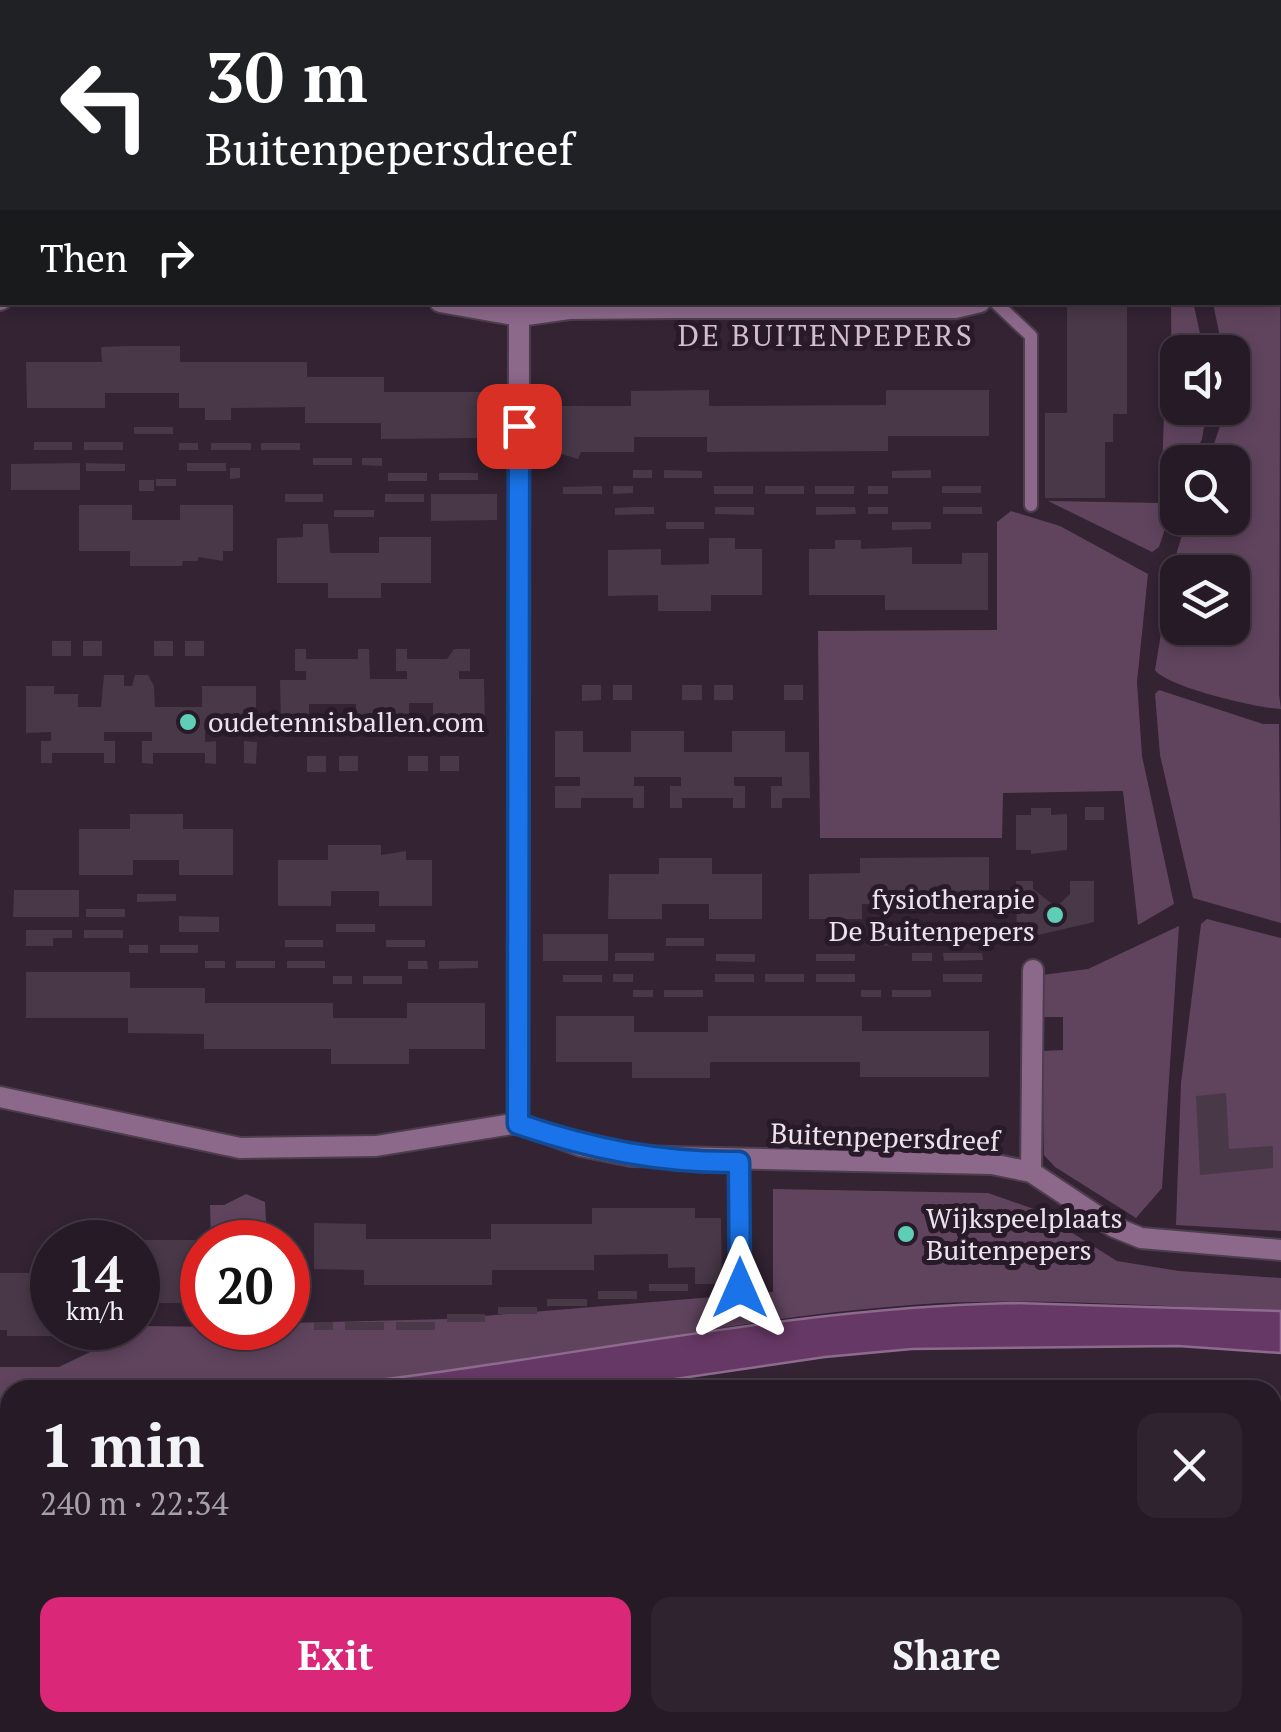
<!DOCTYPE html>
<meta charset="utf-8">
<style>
body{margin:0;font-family:"PT Serif",serif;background:#2e232e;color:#f1f3f6;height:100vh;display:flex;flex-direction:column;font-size:38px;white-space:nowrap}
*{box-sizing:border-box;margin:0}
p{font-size:32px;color:#a4a1a7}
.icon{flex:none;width:55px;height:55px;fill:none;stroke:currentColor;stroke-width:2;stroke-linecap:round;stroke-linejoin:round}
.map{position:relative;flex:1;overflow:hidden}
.sheet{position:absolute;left:0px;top:1380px;width:1282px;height:352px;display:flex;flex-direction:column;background:#261a26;border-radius:30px 30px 0 0;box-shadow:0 5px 15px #0003,0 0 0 2px #423843}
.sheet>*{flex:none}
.banner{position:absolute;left:0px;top:0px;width:1282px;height:305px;box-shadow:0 5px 15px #0003,0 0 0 2px #423843;background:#202124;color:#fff;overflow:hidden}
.fabs{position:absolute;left:1160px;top:335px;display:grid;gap:20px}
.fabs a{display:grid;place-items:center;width:90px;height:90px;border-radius:20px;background:#261a26;box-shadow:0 5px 15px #0003,0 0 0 2px #423843;font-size:50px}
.speed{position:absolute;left:30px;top:1220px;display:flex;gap:20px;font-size:50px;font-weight:700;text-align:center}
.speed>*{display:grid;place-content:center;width:130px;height:130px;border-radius:50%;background:#261a26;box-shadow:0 5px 15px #0003,0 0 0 2px #423843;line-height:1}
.speed small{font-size:25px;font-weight:400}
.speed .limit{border:15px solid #d22;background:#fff;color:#111}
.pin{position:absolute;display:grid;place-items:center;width:85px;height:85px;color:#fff;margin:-42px;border-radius:20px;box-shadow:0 5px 15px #0006}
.me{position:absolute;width:110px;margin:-55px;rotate:0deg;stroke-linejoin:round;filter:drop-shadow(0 0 8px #0008)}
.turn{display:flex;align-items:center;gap:35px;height:210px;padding:0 40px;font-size:45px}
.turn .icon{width:130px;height:130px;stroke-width:2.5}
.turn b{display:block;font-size:70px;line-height:85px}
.then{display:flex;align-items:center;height:95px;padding:0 40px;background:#0003;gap:20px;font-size:38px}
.round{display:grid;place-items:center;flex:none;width:105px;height:105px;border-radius:20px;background:#2e232e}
.overview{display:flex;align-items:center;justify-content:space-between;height:170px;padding:0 40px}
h1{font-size:60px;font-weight:800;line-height:75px}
.cta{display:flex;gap:20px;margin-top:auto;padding:20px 40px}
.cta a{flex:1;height:115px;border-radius:20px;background:#db2777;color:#fff;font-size:40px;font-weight:800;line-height:115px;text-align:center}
.cta a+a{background:#2e232e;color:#f1f3f6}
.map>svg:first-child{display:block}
.green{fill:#60445e;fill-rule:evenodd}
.water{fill:#663865;stroke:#8e6b8e;stroke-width:2.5}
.building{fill:#493848}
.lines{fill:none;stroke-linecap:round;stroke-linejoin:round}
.lane-casing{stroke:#4d3e4d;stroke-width:16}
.street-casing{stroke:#4d3e4d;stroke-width:24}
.secondary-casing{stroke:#4d3e4d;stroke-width:24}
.lane{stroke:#8c688a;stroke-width:12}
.street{stroke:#8c688a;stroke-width:20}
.secondary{stroke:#c48ac2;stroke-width:20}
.route-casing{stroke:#114b97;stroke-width:25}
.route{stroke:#1a73e8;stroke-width:18}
.poi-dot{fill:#5eceb7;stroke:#291a29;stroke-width:4}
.labels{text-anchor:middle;stroke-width:10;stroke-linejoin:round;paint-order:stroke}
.poi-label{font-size:28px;fill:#ece2ec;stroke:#291a29;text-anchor:start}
.street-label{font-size:28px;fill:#ece2ec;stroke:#291a29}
.neighbourhood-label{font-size:30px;letter-spacing:2.5px;fill:#d1bcd0;stroke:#291a29}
</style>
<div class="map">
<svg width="1281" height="1732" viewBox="0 0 1281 1732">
<rect width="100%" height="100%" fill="#332333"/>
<!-- green -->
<g class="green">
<path d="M1281 107 1279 695 1281 709C1257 708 1167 687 1155 670L1171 572 1187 518H1232V462H1208L1226 408H1232V352H1223L1213 303 1280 302ZM1178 572H1232V628H1178Z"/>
<path d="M1171 303 1194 306 1204 352H1178V408H1207L1202 439 1191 462H1178L1177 492 1159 547 1152 552 1048 501 1161 503 1164 414 1172 413Z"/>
<path d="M1011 511 1060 526 1148 574 1137 682 1142 756 1174 904 1138 925 1123 791 1003 793 1002 838H820L818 631 997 630V522Z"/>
<path d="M1159 690 1263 724H1279L1281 923 1193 898 1160 755 1155 694Z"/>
<path d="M1207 919 1281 938V1231L1176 1225 1181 1083 1201 924Z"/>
<path d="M1179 926 1162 1188 1136 1218 1055 1167 1044 1155 1042 1051 1063 1050V1017H1042V975L1088 969Z"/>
<path d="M773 1189 988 1193 1034 1209 1117 1261 1179 1271 1281 1278V1311C1158 1307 1033 1296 911 1305 745 1317 582 1355 417 1376 282 1393 146 1390 10 1390V1406L0 1407V1367H59L144 1326 288 1328V1323L448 1319 773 1292Z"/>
<path d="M246 1194 265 1202 267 1242H211L210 1205H224Z"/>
<path d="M10 1537V1637L0 1641V1538Z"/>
<path d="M10 1711V1722L156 1723 163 1732H0V1715Z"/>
<path d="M211 1723H338L300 1732H220Z"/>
<path d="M1146 1723H1228L1236 1732H1152Z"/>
</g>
<!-- water -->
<g class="water">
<path d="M1013 1303 1281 1311V1353L1178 1346 912 1349 825 1357 600 1390H287C530 1368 767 1308 1013 1303Z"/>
<path d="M10 1406V1450H0V1407Z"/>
<path d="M156 1723H211L220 1732H163Z"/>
</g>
<!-- building -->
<g class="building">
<path d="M1067 302H1127V414H1113V442H1105V498H1045V413H1067Z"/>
<path d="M128 346H180V362H307V377H384V392H484L485 438 381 439V423H305V407L231 408V420H205V408H179V393H105V408H27L26 362H102L101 347Z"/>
<path d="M709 390V406L886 405V390H989V436H888V451L707 452V437H634V452H581L578 459 555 452 556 406H631V391Z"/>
<rect x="134" y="427" width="39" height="7"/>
<rect x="34" y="442" width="38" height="8"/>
<rect x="84" y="442" width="39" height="8"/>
<rect x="179" y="443" width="19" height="7"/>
<rect x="211" y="443" width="40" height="7"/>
<rect x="261" y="443" width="39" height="7"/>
<rect x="313" y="458" width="39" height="7"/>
<path d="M362 458H382V466L362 465Z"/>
<path d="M80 463V490H11V464Z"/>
<path d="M86 463 125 464V471H86Z"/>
<rect x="187" y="463" width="39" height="8"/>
<path d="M230 468H240V478L230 479Z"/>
<rect x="633" y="470" width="19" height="8"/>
<path d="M664 470 702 471V478H664Z"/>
<path d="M931 470V478H892V471Z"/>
<rect x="388" y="473" width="39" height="8"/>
<rect x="439" y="473" width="39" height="7"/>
<rect x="156" y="479" width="20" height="7"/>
<rect x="139" y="480" width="15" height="11"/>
<path d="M602 486V494H563V487Z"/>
<path d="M613 486H633V493L613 494Z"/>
<rect x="714" y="486" width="39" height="8"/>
<rect x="765" y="486" width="39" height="8"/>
<rect x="815" y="486" width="39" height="8"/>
<rect x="868" y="486" width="20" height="8"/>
<rect x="942" y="486" width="39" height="7"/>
<rect x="285" y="494" width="38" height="8"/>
<rect x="385" y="494" width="39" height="8"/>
<path d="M431 494H497V520L431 521Z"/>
<path d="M79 505H132V520H180V505H233V551H223V561L198 557V561H183L182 566H130V551H79Z"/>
<path d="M634 507H654V514L615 515V508Z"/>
<path d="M715 507H754V515L715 514Z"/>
<path d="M816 507H855L856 514 816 515Z"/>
<rect x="868" y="507" width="20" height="7"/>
<rect x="943" y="507" width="39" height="7"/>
<rect x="334" y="510" width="40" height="7"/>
<rect x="666" y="522" width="38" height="7"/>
<path d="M892 522H931V529L892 530Z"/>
<path d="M303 524H328L330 553H379V537H431V583H381V598H328V583H277V538L303 537Z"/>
<path d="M709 538H735V549H762V595H711V611H658V595L608 596V550L661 549V565L709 564Z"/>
<path d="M835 540H861V549L912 547V564H962V553H988V610H885V595H809V549H835Z"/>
<rect x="52" y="641" width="19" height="15"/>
<rect x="83" y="641" width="19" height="15"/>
<rect x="154" y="641" width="19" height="15"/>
<rect x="185" y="641" width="19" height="15"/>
<path d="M295 649H306V659H358V649H369L370 679H407V671H396V649H407V659H447L454 649H470V671H459V679H484L485 725H457V716H433V703H409V725H356V704H309V725H281L280 680H306V671H295Z"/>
<path d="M104 675H124V686H132L135 675H148L154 686 155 707H202V686H256V732H205V742L216 741V764L205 763V753H153V764L142 763V741H152V732H104V741H115V763H104V753H52V763H41V741H51V732L26 733V686H54V694H78V707H101Z"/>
<path d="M582 685H601V700L582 701Z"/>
<rect x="613" y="685" width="19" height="15"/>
<rect x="682" y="685" width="20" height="15"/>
<rect x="714" y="685" width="19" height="15"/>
<rect x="784" y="685" width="19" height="15"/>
<path d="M555 731H583V752H631V731H684V752H732V731H785V752H809L810 798H782V808H771V786H782V777H734V786H745V808H733V798H682V808H670V786H681V777H634V786H644V808H633V798H581V808H555V786H580V777H555Z"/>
<path d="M244 741 257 742 256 764 244 763Z"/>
<rect x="307" y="756" width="19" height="16"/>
<rect x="339" y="756" width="19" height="15"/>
<rect x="408" y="756" width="20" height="15"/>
<rect x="440" y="756" width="19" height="15"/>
<rect x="1085" y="807" width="19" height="13"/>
<path d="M1031 808H1051V815L1067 814V850L1031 854V850H1016V815H1031Z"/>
<path d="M130 814H183V829H233V875H179V860H133V875H79V829H130Z"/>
<path d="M328 845H381V855L406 851V860H432V906H379V891H331V906H278V860H328Z"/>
<path d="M989 857V903L862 904V919H809V874L860 873V858Z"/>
<path d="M659 858H712V874H762V919H709V904H662V919H608L609 874H659Z"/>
<path d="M1016 881H1033V889L1056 907 1070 894V881H1094V922L1017 940Z"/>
<path d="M14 890H79V917H13Z"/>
<path d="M137 894H176V901L137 902Z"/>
<rect x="86" y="909" width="39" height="8"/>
<path d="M179 916 219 917V932H179Z"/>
<rect x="336" y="924" width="39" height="8"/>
<path d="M26 930H72V938H53V946H26Z"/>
<rect x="84" y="930" width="39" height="8"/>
<rect x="543" y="934" width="65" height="27"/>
<rect x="666" y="938" width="38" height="8"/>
<path d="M867 938H906V945L867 946Z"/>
<rect x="285" y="940" width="38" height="7"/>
<rect x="386" y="940" width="39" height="7"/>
<rect x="129" y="945" width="19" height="8"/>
<rect x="160" y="945" width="38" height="8"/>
<rect x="615" y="953" width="39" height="8"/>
<rect x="912" y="953" width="20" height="8"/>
<path d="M943 953H982L983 960 944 961Z"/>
<path d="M716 954H755V962L716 961Z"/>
<rect x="816" y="954" width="39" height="7"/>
<rect x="205" y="961" width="20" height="7"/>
<rect x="236" y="961" width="39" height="7"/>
<rect x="287" y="961" width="38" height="7"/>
<path d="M408 961H427L428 969H408Z"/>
<path d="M439 961H478V968L439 969Z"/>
<path d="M26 972H130V988H205V1003H333V1018H407V1003H485V1049H409V1064H331V1049H204V1034L128 1033V1018H26Z"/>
<rect x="613" y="974" width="20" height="8"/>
<rect x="715" y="974" width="39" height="8"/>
<rect x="765" y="974" width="39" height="8"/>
<rect x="816" y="974" width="39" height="8"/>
<rect x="943" y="974" width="39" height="8"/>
<rect x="563" y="975" width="39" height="7"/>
<rect x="333" y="976" width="19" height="8"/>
<rect x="363" y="976" width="39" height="8"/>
<rect x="633" y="990" width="20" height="7"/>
<rect x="664" y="990" width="39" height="7"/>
<rect x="861" y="990" width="20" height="7"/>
<rect x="892" y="990" width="39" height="7"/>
<path d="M556 1016H634V1032H708V1016H862V1031H989V1077H860V1062H710V1078H632V1062H556Z"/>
<path d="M1226 1093 1229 1149 1273 1146V1168L1200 1175 1196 1096Z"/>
<path d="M592 1208H695V1218H721L722 1284H695V1267L668 1268V1254L594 1255V1270H492V1285H364V1270L314 1269V1223L366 1224V1239H491V1224H592Z"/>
<path d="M138 1240H202V1303H158V1297H138Z"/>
<path d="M0 1273H52V1336H7V1330H0Z"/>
<rect x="649" y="1284" width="39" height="7"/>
<rect x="598" y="1291" width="39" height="8"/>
<rect x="547" y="1299" width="40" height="7"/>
<rect x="498" y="1307" width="39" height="7"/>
<rect x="447" y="1314" width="38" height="8"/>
<rect x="314" y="1322" width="19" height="8"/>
<rect x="345" y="1322" width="39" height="8"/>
<rect x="396" y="1322" width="39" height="8"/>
<path d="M462 1722H533L539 1732H508L502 1723 488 1732H444Z"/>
<path d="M727 1722H814V1723L789 1732H732Z"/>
<path d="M884 1722H890L894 1732H865Z"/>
<path d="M1029 1722H1081L1085 1732H1034Z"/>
</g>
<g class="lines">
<defs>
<g id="lane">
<path d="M995 302 1031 336V505"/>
<path d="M739 1161 740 1288"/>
</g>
<g id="street">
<path d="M618 0 628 2"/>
<path d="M1010 2 1011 0"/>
<path d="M0 300 2 299"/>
<path d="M440 302 519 316 569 309 676 308"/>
<path d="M676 302V308H955L980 302"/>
<path d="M0 1097 240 1148 376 1146 518 1123 581 1146 631 1156 992 1164 1031 1172 1114 1227 1141 1238 1281 1250"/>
<path d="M518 1123 519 316"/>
<path d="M1031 1172 1033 970"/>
<path d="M691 1722 695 1732"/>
<path d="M1126 1722 1131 1732"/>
<path d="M1246 1722 1254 1732"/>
<path d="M586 1732 601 1722"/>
</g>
<g id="secondary">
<path d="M1272 1415 1281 1416"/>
<path d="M1272 1472H1281"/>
<path d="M0 1520H10"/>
<path d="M0 1662 10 1658"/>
</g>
</defs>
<!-- lane casing -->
<use href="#lane" class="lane-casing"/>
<!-- street casing -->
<use href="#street" class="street-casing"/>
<!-- secondary casing -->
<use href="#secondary" class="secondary-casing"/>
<!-- lane -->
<use href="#lane" class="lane"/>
<!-- street -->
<use href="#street" class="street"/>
<!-- secondary -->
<use href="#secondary" class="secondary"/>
</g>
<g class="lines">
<defs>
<path id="route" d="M519 426 518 1124C592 1149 660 1163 739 1162L740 1288"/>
</defs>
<!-- route casing -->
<use href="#route" class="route-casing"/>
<!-- route -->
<use href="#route" class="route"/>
</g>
<!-- markers -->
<g class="poi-dot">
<circle cx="188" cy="722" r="10"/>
<circle cx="1055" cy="915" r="10"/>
<circle cx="906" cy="1234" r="10"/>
</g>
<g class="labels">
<!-- poi labels -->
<g class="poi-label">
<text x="208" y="732">oudetennisballen.com</text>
<text x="1035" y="909" text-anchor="end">fysiotherapie<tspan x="1035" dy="32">De Buitenpepers</tspan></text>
<text x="926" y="1228">Wijkspeelplaats<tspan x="926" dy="32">Buitenpepers</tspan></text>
</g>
<!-- street labels -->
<g class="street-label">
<text transform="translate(885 1137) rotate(2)" y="10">Buitenpepersdreef</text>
</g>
<!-- neighbourhood labels -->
<g class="neighbourhood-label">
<text x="826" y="346">DE BUITENPEPERS</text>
</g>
</g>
</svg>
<div class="fabs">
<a><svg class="icon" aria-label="sound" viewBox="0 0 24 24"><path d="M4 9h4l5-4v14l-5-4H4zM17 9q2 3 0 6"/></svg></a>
<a><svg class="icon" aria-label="search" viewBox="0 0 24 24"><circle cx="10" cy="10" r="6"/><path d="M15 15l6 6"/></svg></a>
<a><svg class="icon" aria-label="layers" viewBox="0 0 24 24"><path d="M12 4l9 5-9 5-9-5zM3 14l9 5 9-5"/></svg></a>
</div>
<div class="speed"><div>14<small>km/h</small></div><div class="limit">20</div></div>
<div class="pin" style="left:519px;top:426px;background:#d93025"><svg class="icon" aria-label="arrive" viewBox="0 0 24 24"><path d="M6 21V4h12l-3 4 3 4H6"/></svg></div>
<svg class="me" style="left:740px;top:1288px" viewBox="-20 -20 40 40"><path d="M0-17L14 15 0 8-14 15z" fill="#1a73e8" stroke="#fff" stroke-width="4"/></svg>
<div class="banner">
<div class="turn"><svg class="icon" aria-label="left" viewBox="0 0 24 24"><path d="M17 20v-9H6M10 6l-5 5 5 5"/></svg><div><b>30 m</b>Buitenpepersdreef</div></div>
<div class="then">Then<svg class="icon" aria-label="right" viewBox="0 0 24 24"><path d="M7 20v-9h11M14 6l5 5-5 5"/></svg></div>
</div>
<section class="sheet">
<div class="overview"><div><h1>1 min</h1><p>240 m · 22:34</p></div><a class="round"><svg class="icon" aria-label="close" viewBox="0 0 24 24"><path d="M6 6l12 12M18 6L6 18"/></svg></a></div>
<div class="cta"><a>Exit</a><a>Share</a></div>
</section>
</div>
